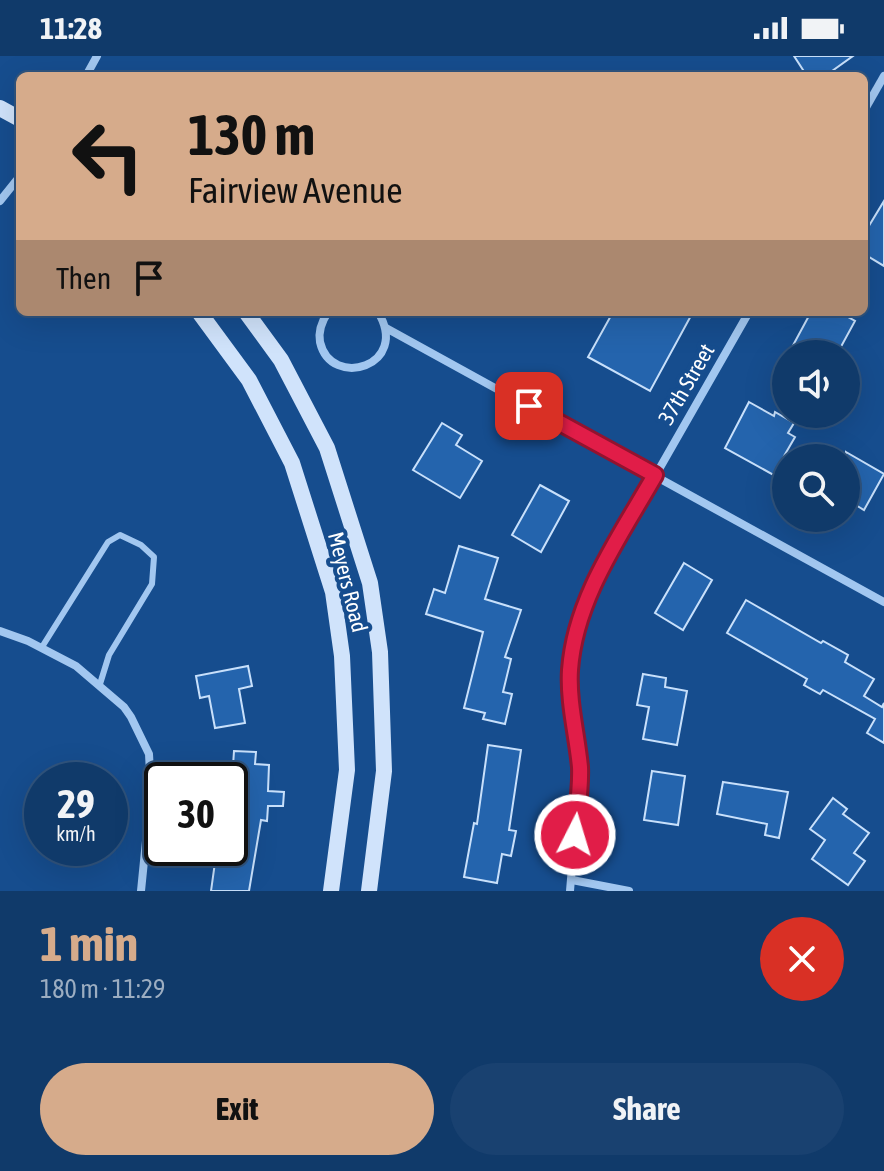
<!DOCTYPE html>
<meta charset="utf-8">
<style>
body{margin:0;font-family:"Asap Condensed",sans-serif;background:#194170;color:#f1f3f6;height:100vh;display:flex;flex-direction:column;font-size:30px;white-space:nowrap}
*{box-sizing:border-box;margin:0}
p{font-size:26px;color:#9cadc1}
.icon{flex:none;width:44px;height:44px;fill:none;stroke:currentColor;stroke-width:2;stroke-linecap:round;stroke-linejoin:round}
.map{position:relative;height:835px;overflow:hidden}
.panel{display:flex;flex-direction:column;background:#103a6a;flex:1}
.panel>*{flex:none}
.banner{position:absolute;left:16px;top:16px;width:852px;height:244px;border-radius:12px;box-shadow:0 8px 32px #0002,0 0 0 2px #30547e;background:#d6ab8b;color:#111;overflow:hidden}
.fabs{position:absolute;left:772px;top:284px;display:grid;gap:16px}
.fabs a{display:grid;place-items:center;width:88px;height:88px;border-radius:50%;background:#103a6a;box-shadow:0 8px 32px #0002,0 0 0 2px #30547e;font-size:40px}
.speed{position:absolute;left:24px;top:706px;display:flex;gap:16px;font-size:40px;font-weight:700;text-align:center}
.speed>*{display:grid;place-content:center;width:104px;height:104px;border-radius:50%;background:#103a6a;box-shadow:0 8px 32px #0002,0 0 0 2px #30547e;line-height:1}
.speed small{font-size:20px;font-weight:400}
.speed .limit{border:4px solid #111;border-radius:12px;background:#fff;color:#111}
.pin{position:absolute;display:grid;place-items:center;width:68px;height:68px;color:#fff;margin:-34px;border-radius:16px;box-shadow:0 4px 12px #0006}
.me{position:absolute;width:88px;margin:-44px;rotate:5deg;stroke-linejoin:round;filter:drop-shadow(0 0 6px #0008)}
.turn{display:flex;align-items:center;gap:28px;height:168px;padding:0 40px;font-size:36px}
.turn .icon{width:104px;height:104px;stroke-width:2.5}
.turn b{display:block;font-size:56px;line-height:68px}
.then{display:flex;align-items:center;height:76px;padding:0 40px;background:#0003;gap:16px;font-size:30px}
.round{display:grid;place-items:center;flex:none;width:84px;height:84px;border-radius:42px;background:#194170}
.headline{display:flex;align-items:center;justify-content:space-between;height:136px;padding:0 40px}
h1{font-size:48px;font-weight:700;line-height:60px;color:#d6ab8b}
.primary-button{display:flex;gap:16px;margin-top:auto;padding:16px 40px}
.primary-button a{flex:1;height:92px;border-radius:48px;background:#d6ab8b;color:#111;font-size:32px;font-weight:700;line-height:92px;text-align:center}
.primary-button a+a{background:#194170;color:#f1f3f6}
.status{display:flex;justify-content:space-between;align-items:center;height:56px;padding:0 40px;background:#103a6a;direction:ltr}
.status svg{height:22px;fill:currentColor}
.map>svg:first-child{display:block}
.building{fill:#2464ad;stroke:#c8e0fb;stroke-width:2}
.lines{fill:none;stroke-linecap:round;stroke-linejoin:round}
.lane{stroke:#a2c7f0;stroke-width:6}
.street{stroke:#a2c7f0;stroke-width:8}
.secondary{stroke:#d0e3fb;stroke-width:16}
.route-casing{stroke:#92132f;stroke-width:20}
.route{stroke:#e11d48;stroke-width:14}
.labels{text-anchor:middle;stroke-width:8;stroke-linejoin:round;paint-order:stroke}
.street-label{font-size:22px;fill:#fff;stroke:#164d8e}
</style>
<div class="status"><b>11:28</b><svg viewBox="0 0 49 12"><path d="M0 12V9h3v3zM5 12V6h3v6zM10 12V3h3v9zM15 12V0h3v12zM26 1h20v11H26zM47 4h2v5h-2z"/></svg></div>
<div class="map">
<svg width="884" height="835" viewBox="0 0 884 835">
<rect width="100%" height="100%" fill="#164d8e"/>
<!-- building -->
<g class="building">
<path d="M794 0H853L825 20H807Z"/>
<path d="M884 145V210L864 198V178Z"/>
<path d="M613 256H693L650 335 588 301Z"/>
<path d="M811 256H839L855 265 837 298H801L791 293Z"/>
<path d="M749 346 774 360 775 356 794 367 788 377 795 381 784 400 786 401V413L781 423 725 392Z"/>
<path d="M442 367 462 379 456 389 482 405 460 442 413 414Z"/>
<path d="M846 396 884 418 864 454 846 443Z"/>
<path d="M540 429 569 445 541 496 512 479Z"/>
<path d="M459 490 498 502 485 543 521 554 505 601 511 603 503 636 512 638 505 668 483 663 485 657 464 652 483 576 426 558 434 533 445 537Z"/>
<path d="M684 507 712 524 683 574 655 557Z"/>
<path d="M746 544 821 587 823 585 848 599 845 606 874 623 864 640 882 651 884 647V687L867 677 875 663 823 634 820 638 804 629 807 623 727 577Z"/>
<path d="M248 610 252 630 239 633 245 667 215 672 209 640 200 642 196 620Z"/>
<path d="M643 618 666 622 665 631 687 635 677 689 643 683 649 651 637 649Z"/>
<path d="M488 689 521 694 509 774 516 775 511 800 502 798 497 827 464 821 474 767 477 768Z"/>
<path d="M234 695 256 696 255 708 269 709 268 735 284 736 283 750H268L267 765 261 764 249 835H211L217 792H230V779H233L236 725H232Z"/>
<path d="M652 715 685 720 678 769 644 764Z"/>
<path d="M723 726 788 736 779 782 765 779 767 768 717 758Z"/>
<path d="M833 742 847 753 843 758 869 777 854 797 865 805 848 829 812 803 825 784 810 773Z"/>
</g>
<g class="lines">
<!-- lane -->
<path class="lane" d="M42 591 108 486 120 479 141 489 154 501 152 528 109 599 100 628"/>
<!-- street -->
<g class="street">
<path d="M86 20 97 0"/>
<path d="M864 55 884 20"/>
<path d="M0 145 20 120"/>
<path d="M328 256C322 265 318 275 320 286 331 334 411 310 378 256"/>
<path d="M386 272 884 546"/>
<path d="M0 575 28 585 76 610 124 651 131 661 149 698 151 735 141 835"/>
<path d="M572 824 629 835"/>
<path d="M570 835 580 713 570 634V614L574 581 580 562 598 520 749 256"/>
</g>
<!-- secondary -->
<g class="secondary">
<path d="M0 52 20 63"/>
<path d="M199 256 249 324 292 407 333 536 342 600 347 714 331 835"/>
<path d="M246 256 281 304 327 392 370 527 380 596 384 715 369 835"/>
</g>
</g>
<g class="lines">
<defs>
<path id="route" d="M529 350 655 419C621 479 575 542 570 614 568 646 577 679 580 711 581 733 577 756 575 779"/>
</defs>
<!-- route casing -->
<use href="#route" class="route-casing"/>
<!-- route -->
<use href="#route" class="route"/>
</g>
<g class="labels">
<!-- street labels -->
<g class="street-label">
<text transform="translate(686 328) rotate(-60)" y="8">37th Street</text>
<text transform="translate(348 526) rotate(76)" y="8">Meyers Road</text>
</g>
</g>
</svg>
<div class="fabs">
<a><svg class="icon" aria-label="sound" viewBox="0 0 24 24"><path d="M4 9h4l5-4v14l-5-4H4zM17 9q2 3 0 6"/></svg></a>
<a><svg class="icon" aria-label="search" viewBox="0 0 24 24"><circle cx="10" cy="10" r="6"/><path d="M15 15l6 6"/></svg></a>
</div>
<div class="speed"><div>29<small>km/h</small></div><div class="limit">30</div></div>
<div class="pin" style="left:529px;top:350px;background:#d93025"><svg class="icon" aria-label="arrive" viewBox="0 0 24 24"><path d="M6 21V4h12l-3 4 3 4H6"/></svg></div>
<svg class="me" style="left:575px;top:779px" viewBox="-20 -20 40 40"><circle r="17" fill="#e11d48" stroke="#fff" stroke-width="3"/><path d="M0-11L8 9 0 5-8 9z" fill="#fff"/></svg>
<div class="banner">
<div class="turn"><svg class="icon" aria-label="left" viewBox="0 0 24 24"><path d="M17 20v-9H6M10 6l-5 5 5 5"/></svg><div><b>130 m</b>Fairview Avenue</div></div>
<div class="then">Then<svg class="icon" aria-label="arrive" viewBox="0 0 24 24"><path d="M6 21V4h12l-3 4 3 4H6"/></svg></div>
</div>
</div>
<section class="panel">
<div class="headline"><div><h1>1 min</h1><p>180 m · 11:29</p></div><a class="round" style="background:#d93025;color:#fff"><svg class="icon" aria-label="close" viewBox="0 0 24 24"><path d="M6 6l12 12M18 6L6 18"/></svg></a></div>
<div class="primary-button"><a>Exit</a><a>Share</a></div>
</section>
